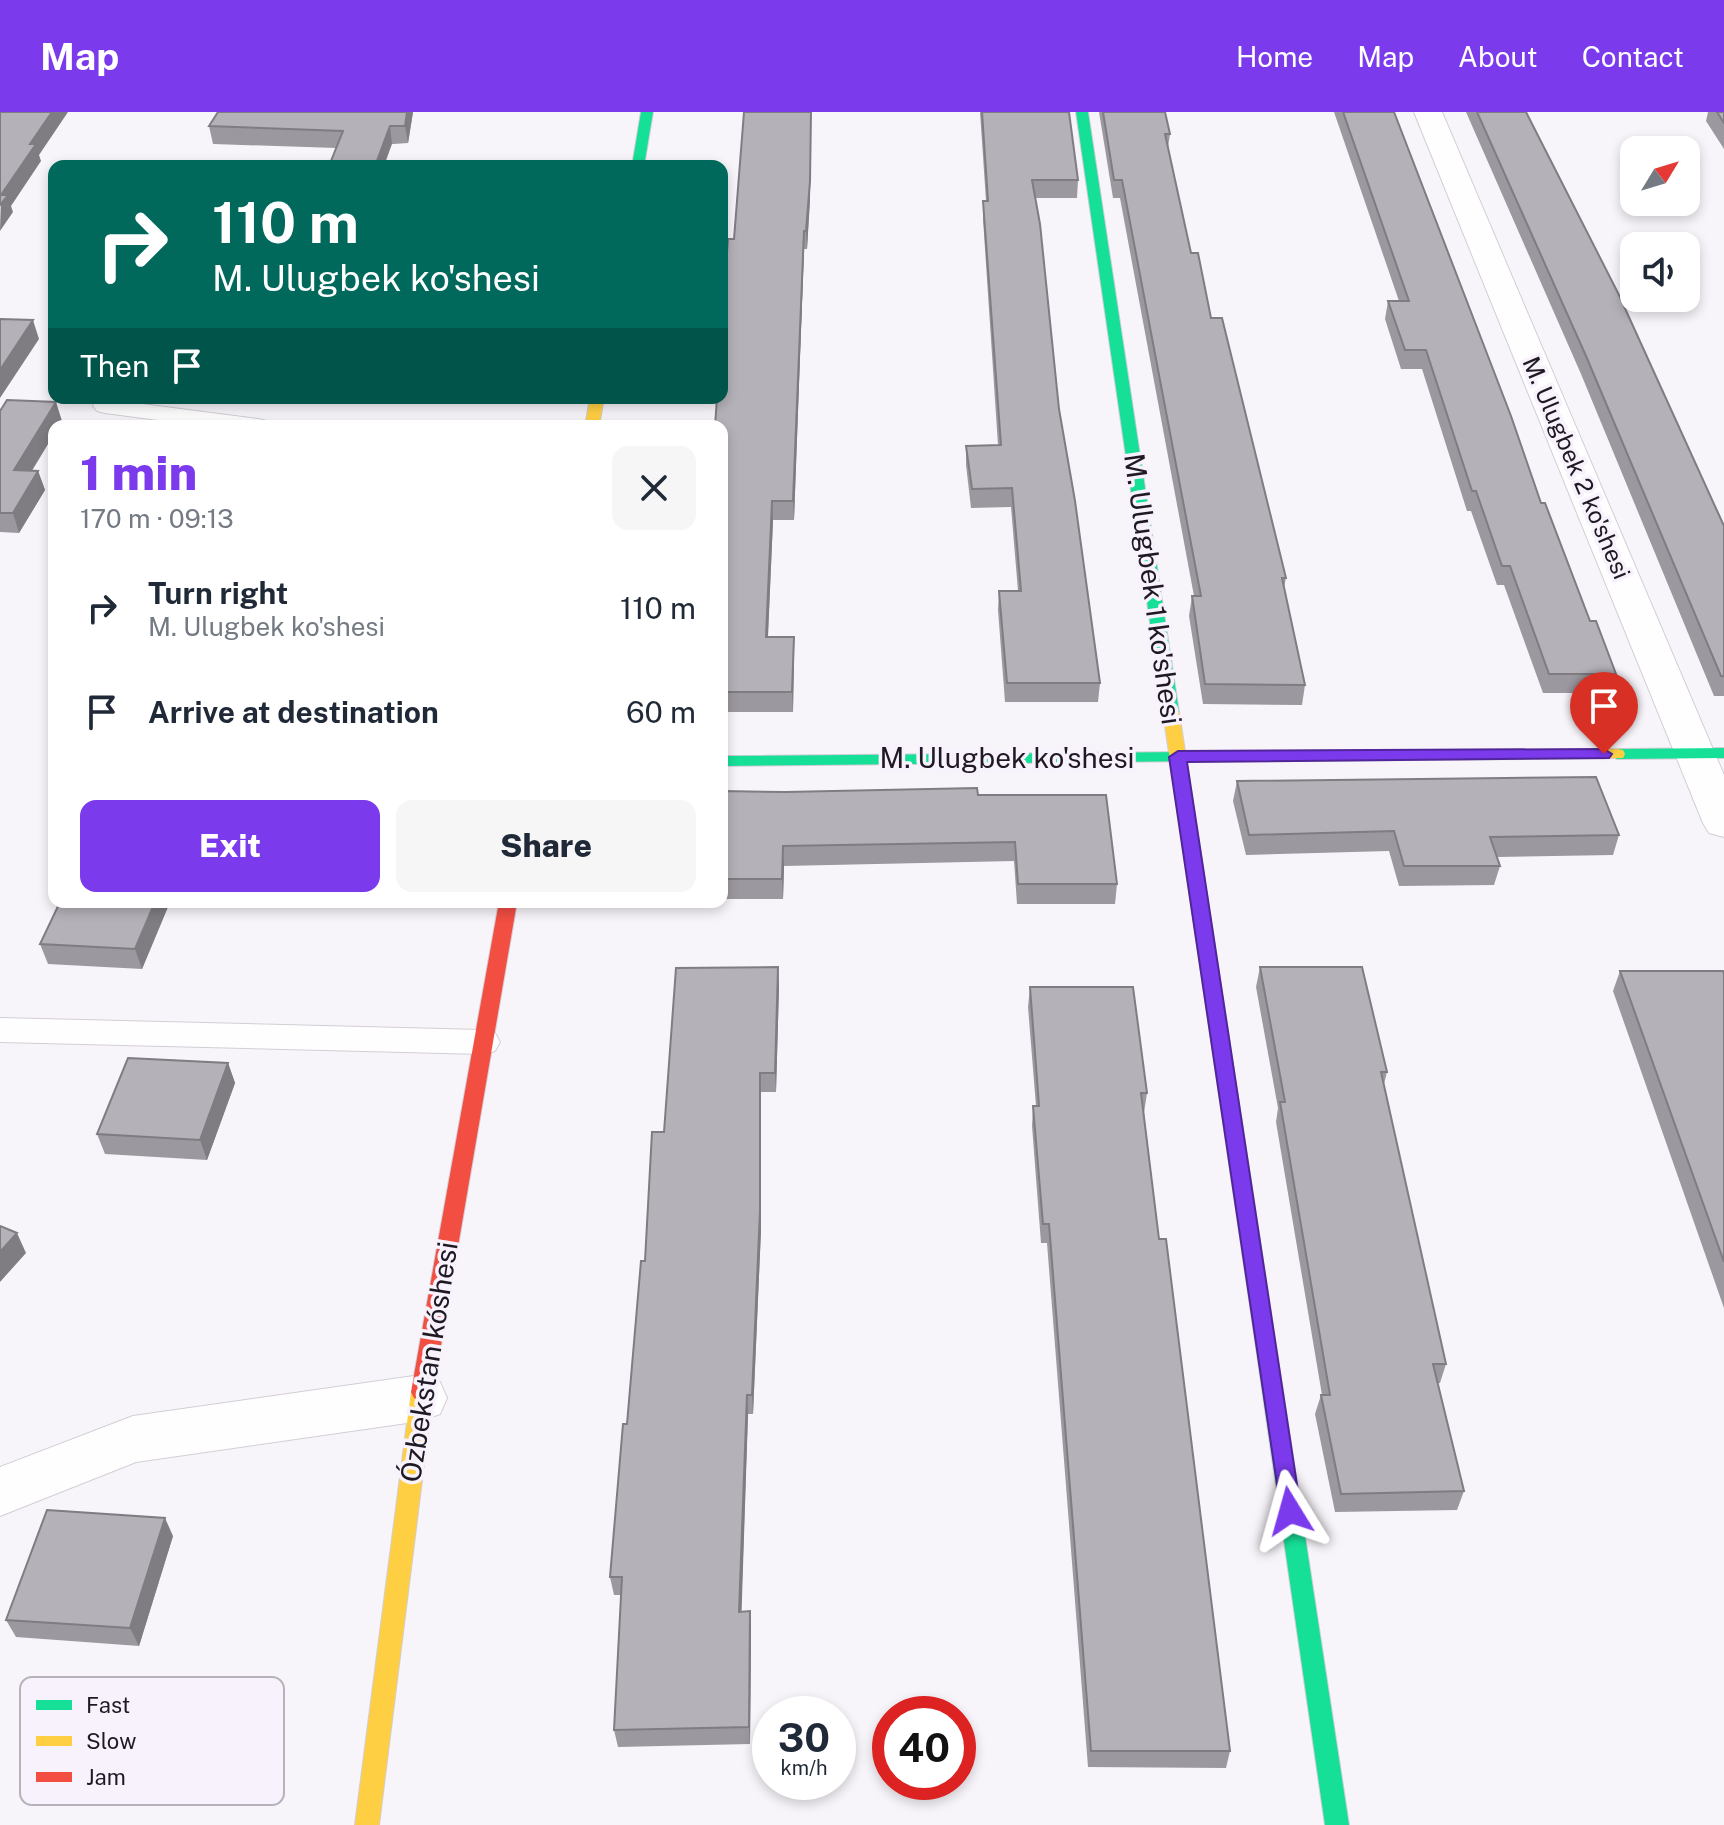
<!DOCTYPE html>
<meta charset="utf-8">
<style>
body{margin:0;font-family:"Public Sans",sans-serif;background:#f6f6f7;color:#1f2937;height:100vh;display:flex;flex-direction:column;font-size:30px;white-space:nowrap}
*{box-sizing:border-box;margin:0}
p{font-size:26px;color:#747a83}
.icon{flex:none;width:44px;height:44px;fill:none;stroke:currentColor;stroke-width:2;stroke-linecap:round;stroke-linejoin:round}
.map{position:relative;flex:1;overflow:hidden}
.side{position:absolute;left:48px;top:308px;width:680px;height:488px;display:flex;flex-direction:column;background:#fff;border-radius:16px;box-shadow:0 4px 12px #0003}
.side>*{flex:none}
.guide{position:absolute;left:48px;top:48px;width:680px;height:244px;border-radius:16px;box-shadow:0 4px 12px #0003;background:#00695c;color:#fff;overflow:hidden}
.needle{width:52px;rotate:52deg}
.tools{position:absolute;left:1620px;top:24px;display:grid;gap:16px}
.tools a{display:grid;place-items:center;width:80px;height:80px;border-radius:16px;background:#fff;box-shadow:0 4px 12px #0003;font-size:40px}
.speed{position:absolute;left:752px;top:1584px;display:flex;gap:16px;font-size:40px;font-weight:700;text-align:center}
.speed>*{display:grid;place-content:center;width:104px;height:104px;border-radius:50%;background:#fff;box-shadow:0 4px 12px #0003;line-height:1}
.speed small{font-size:20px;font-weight:400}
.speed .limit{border:12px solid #d22;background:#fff;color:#111}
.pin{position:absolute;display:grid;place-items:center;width:68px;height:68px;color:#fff;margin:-82px -34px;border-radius:50% 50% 50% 0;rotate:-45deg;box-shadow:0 0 8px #0007}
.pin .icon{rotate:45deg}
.me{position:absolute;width:88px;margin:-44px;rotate:352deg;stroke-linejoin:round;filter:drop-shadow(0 0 6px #0008)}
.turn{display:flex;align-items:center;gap:28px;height:168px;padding:0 32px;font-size:36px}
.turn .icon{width:104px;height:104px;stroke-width:2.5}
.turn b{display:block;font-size:56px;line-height:68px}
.then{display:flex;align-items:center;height:76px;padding:0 32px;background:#0003;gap:16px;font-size:30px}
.round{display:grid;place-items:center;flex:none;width:84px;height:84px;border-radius:16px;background:#f6f6f7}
.summary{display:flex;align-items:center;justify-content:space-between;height:136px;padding:0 32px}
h1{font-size:48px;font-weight:800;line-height:60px;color:#7c3aed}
.cta{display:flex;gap:16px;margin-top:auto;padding:16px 32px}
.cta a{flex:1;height:92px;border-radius:16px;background:#7c3aed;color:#fff;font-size:32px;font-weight:800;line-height:92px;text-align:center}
.cta a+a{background:#f6f6f7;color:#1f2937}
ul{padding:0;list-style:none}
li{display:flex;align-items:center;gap:24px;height:104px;padding:0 32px}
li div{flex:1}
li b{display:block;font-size:30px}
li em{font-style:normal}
header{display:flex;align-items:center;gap:48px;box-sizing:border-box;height:112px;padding:0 40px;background:#7c3aed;color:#fff}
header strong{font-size:38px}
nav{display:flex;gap:44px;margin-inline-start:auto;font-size:28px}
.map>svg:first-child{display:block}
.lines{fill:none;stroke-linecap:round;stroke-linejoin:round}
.lane-casing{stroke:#d3ced6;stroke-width:2}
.street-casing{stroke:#d3ced6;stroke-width:2}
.fast-casing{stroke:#d3ced6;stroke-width:2}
.slow-casing{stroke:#d3ced6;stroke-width:2}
.jam-casing{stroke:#d3ced6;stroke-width:2}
.lane{fill:#fefefe;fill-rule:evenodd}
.street{fill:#fefefe;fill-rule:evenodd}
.fast{fill:#16e098;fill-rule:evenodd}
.slow{fill:#ffcf43;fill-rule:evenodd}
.jam{fill:#f24e42;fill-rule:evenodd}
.wall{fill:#9c989f}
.shaded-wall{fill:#7f7c82}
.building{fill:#b5b1b9;stroke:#7f7c82;stroke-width:2}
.route{fill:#7c3aed;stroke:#51269a;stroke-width:2}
.labels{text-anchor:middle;stroke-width:7;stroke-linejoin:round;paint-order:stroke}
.far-street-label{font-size:24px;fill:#1e1922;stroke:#f8f2fd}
.street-label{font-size:28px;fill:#1e1922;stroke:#f8f2fd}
.key{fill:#f8f2fd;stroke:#b7b1bb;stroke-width:2}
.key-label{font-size:22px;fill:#1e1922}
</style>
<header>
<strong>Map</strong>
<nav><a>Home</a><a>Map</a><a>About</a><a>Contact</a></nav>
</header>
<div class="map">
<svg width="1724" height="1713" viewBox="0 0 1724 1713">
<rect width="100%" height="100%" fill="#f8f5fa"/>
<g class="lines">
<defs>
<g id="lane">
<path d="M96 286H120L119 289 258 307 267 309 270 314H203L105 301 97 299 93 294Z"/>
<path d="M0 906 483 918 495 921 500 930 495 939 483 942 0 930Z"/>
</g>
<g id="street">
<path d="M1414 0H1442L1724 663V725L1709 721 1703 711Z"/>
<path d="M421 1263 440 1270 447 1286 440 1302 421 1309 136 1350 0 1404V1355L133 1304Z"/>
</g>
<g id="fast">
<path d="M641 0H653L644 54H632Z"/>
<path d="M1076 0H1088L1179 600 1171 605 1163 600Z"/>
<path d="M1724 636V646L1617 647 1609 642 1617 637Z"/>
<path d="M1294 639 1302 644 1300 648 722 654V644Z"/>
<path d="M1263 1205 1270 1208 1273 1214 1349 1713H1325L1253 1214 1256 1208Z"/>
</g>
<g id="slow">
<path d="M590 286H604L599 314H585Z"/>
<path d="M1171 595 1179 600 1273 1214 1270 1220 1263 1223 1256 1220 1253 1214 1163 600Z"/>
<path d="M1617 637 1623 638 1625 642 1623 646 1294 649 1286 644 1294 639Z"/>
<path d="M422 1271 430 1274 433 1280 379 1713H355L411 1280 414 1274Z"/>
</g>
<path id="jam" d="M499 790H517L433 1280 430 1286 422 1289 414 1286 411 1280Z"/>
</defs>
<!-- lane casing -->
<use href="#lane" class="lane-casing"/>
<!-- street casing -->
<use href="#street" class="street-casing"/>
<!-- fast casing -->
<use href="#fast" class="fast-casing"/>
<!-- slow casing -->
<use href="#slow" class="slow-casing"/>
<!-- jam casing -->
<use href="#jam" class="jam-casing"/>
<!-- lane -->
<use href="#lane" class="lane"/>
<!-- street -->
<use href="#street" class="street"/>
<!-- fast -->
<use href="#fast" class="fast"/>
<!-- slow -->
<use href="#slow" class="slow"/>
<!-- jam -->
<use href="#jam" class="jam"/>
</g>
<!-- wall -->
<g class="wall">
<path d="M218 0H413L408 31 336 36 213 32 209 14Z"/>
<path d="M980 0H1069L1078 68 1077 86H1035L1059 297 1100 571 1098 590H1005L998 498 999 479H1018L1011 395 971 396 966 353V334L998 333 983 107V89H986Z"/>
<path d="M1099 0H1165L1170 22 1168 35 1191 141 1286 466 1284 476 1305 573 1302 593 1203 592 1189 504 1192 484H1194L1120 86H1113Z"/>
<path d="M1334 0H1394L1541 391 1590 509 1616 562 1610 581H1543L1504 473H1497L1471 399H1467L1422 257H1401L1385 207 1388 189H1399Z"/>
<path d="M1466 0H1526L1724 414V584H1714L1581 262Z"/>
<path d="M1708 0H1724V37L1706 9Z"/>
<path d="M810 87 807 137H804L794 408H773L768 525H794L793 600H722V314L734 127Z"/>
<path d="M0 299 62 309 59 314H54V322L32 359H38L45 378 19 421 0 420Z"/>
<path d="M1237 669 1619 723 1613 743 1497 745 1500 754 1494 773 1399 774 1389 739 1246 743 1233 689Z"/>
<path d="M722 679 978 683 1117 772 1115 792H1017L1014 749 784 754 783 787H722Z"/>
<path d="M60 790H170L142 857 48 852 40 832Z"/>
<path d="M778 855 779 875 776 980H761V1118L753 1302H748L741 1500 750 1499 751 1517 750 1632 618 1635 614 1618 621 1483H614L610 1465 645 1149 664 1020Z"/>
<path d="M1260 855 1387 960 1384 972 1446 1252 1440 1271H1438L1464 1379 1457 1398 1335 1400 1315 1302 1321 1283H1322L1276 1010 1278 996 1256 875Z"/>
<path d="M1620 859 1724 862V1196L1613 879Z"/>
<path d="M1030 875 1147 981 1144 1001 1159 1127 1230 1639 1226 1656 1088 1655 1047 1131H1041L1032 1014 1033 994H1036L1028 895Z"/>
<path d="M228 951 235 971 207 1048 105 1042 97 1022Z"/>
<path d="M173 1424 139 1534 16 1525 6 1508Z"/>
</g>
<!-- shaded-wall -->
<g class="shaded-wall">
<path d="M52 0H68L39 43 41 49 11 94 13 100 0 119 1 83 30 32Z"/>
<path d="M407 0H413L408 31 405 14Z"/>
<path d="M811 0 810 87 807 137 806 119Z"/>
<path d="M390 14 392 32 384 54H375Z"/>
<path d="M804 119V137L794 408 793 389Z"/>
<path d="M33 208 39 227 0 286V258Z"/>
<path d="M56 290 62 309 59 314H54V322L20 377 14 358Z"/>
<path d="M38 359 45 378 19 421 13 401Z"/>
<path d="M772 389 773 408 767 544 766 525Z"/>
<path d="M794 525V544L793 600 792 580Z"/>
<path d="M783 734 784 754 783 787 782 767Z"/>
<path d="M155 790H170L142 857 135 837Z"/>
<path d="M778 855 779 875 776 980 775 961Z"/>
<path d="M228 951 235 971 207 1048 200 1028Z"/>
<path d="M760 961 761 1118 753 1302 752 1283Z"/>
<path d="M17 1121 26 1141 0 1170V1140Z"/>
<path d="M747 1283 748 1302 741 1517 739 1500Z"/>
<path d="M165 1406 173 1424 139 1534 130 1516Z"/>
<path d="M750 1499 751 1517 750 1632 749 1615Z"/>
</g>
<!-- building -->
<g class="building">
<path d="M0 0H52L30 32H36L1 83H8L0 93Z"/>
<path d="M218 0H407L405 14H390L375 54H329L343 19 209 14Z"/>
<path d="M744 0H811L810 69 806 119H804L793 389H772L766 525H794L792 580H722V314H715L717 286H722V210L728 127H734Z"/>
<path d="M982 0H1069L1078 68H1032L1040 112 1059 297 1075 389 1100 571H1007L999 479H1021L1012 376 972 377 966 334 1001 333 983 89H988Z"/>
<path d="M1103 0H1165L1170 22H1165L1191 141H1198L1211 206H1222L1286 466H1282L1305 573 1205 572 1192 484H1201L1122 68H1114Z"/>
<path d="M1343 0H1394L1511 304 1541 391H1545L1590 509H1596L1616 562H1549L1510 454H1502L1476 379H1472L1426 238H1405L1388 189H1409Z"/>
<path d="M1477 0H1526L1618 181 1724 414V564H1721L1586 244Z"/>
<path d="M1717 0H1724V11Z"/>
<path d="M0 207 33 208 0 258Z"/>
<path d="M7 288 56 290 14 358 38 359 13 401H0V299Z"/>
<path d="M1596 665 1619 723 1490 725 1500 754H1404L1394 719 1249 723 1237 669Z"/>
<path d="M977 676 978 683H1106L1117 772H1018L1015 730 783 734 782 767H722V679L785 680Z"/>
<path d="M60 790H155L135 837 40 832Z"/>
<path d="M778 855 775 961H760V1098L752 1283H747L739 1500 750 1499 749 1615 614 1618 622 1465H610L623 1312H627L641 1149H645L652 1020H664L676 856Z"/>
<path d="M1260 855H1362L1387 960H1381L1446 1252H1433L1464 1379 1341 1382 1321 1283H1330L1280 990H1285Z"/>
<path d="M1620 859H1723L1724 862V1150Z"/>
<path d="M1030 875H1133L1147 981H1141L1159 1127H1166L1230 1639H1091L1049 1112H1043L1033 994H1039Z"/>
<path d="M128 946 228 951 200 1028 97 1022Z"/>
<path d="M0 1114 17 1121 0 1140Z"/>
<path d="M47 1398 165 1406 130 1516 6 1508Z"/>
</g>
<!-- route -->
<path class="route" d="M1604 637 1612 642 1609 646 1187 650 1301 1399 1298 1406 1290 1409 1282 1406 1169 645 1178 639Z"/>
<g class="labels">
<!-- far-street labels -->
<g class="far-street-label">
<text transform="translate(1576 356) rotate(67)" y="8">M. Ulugbek 2 ko'shesi</text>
</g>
<!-- street labels -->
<g class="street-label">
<text transform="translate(1153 477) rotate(82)" y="10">M. Ulugbek 1 ko'shesi</text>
<text x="1007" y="656">M. Ulugbek ko'shesi</text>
<text transform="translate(429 1250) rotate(-81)" y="10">Ózbekstan kóshesi</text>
</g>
</g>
<!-- legend -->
<rect x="20" y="1565" width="264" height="128" rx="12" class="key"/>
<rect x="36" y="1588" width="36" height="10" fill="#16e098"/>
<rect x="36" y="1624" width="36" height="10" fill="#ffcf43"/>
<rect x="36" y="1660" width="36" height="10" fill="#f24e42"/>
<g class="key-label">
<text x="86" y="1601">Fast</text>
<text x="86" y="1637">Slow</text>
<text x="86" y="1673">Jam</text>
</g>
</svg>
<div class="tools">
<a><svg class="needle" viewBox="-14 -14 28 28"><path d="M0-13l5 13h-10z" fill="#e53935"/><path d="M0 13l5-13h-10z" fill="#747a83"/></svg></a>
<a><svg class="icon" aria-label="sound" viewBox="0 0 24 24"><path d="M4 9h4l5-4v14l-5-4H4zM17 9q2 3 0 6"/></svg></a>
</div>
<div class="speed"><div>30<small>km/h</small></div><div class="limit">40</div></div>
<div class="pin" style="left:1604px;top:642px;background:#d93025"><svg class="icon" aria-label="arrive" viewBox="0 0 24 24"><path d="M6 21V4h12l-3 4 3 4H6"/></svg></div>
<svg class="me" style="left:1290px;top:1399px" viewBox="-20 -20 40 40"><path d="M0-17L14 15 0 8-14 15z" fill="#7c3aed" stroke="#fff" stroke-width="4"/></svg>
<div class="guide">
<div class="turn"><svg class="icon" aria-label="right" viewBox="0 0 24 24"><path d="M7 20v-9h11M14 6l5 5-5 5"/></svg><div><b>110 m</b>M. Ulugbek ko'shesi</div></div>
<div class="then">Then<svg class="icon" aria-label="arrive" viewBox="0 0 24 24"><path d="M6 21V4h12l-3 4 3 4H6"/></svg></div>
</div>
<section class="side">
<div class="summary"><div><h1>1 min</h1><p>170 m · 09:13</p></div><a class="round"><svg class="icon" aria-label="close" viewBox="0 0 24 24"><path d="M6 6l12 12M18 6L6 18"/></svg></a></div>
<ul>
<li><svg class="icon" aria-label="right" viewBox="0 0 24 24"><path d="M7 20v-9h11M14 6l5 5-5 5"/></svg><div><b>Turn right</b><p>M. Ulugbek ko'shesi</p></div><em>110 m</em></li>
<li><svg class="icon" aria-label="arrive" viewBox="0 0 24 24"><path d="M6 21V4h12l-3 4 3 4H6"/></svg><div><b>Arrive at destination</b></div><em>60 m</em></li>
</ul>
<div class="cta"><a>Exit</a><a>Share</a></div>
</section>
</div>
